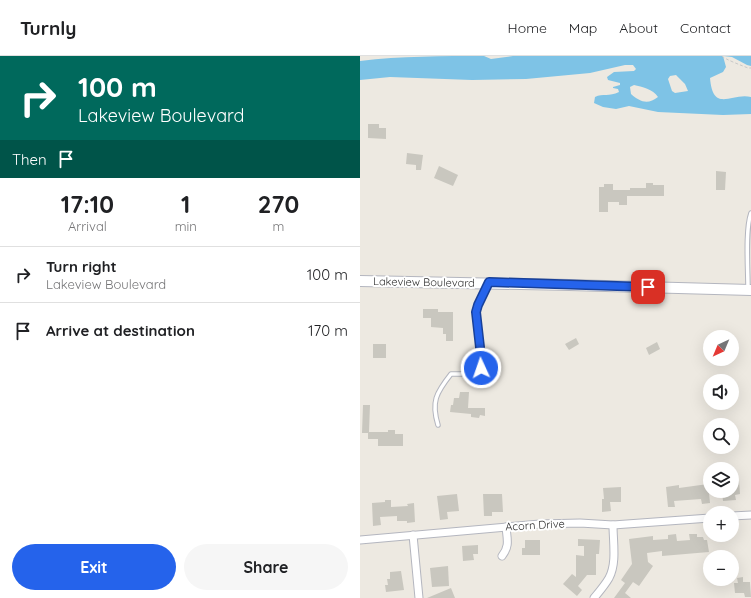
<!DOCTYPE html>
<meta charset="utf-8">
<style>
body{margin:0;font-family:Quicksand,sans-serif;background:#f6f6f6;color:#202124;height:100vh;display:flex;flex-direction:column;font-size:15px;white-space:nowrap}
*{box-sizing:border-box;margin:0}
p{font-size:13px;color:#757577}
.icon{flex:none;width:22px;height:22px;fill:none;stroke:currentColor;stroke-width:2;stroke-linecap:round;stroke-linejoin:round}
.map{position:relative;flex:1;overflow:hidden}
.drawer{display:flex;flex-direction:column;background:#fff;width:360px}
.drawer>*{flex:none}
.hud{background:#00695c;color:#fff;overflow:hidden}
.needle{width:26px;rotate:224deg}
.fabs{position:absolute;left:343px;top:274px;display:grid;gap:8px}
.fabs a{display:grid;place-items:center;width:36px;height:36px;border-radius:50%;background:#fff;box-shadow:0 4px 16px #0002;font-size:20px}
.pin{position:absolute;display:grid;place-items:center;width:34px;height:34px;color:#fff;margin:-17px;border-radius:8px;box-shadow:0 2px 6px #0006}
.me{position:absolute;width:44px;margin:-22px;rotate:357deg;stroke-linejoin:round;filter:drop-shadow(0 0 3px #0008)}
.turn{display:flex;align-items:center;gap:14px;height:84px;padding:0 12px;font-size:18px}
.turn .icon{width:52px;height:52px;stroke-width:2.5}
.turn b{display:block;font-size:28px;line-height:34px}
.then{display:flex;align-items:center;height:38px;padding:0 12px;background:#0003;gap:8px;font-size:15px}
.eta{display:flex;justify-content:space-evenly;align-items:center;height:68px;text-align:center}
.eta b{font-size:24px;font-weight:700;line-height:28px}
.action{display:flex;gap:8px;margin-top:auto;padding:8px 12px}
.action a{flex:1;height:46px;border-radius:24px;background:#2563eb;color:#fff;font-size:16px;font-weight:700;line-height:46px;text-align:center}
.action a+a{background:#f6f6f6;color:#202124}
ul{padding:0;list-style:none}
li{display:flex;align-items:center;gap:12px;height:56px;padding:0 12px;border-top:1px solid #e0e0e0}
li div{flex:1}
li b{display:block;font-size:15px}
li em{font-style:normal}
header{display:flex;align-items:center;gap:24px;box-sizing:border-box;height:56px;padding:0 20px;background:#fff;border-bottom:1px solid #e0e0e0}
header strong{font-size:19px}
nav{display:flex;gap:22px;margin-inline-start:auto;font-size:14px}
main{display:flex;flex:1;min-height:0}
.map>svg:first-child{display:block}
.water{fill:#7ec3e6;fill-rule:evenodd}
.building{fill:#c9c7bf}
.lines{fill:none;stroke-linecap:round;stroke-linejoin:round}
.lane-casing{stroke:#b4b6bf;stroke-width:5.5}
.street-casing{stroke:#b4b6bf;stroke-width:9}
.secondary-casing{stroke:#b4b6bf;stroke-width:12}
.path{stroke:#c8c8c8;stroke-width:1;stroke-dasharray:3 2;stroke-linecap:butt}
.lane{stroke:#fff;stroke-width:3.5}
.street{stroke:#fff;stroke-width:7}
.secondary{stroke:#fff;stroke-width:10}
.route-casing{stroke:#184099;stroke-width:10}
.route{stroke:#2563eb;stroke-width:7}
.labels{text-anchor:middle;stroke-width:4;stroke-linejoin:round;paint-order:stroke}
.street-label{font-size:11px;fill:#2d2d2d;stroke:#fff}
</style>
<header>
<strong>Turnly</strong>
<nav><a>Home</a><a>Map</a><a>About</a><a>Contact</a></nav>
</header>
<main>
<section class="drawer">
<div class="hud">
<div class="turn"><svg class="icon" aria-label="right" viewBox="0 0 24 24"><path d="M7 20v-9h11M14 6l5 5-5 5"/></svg><div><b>100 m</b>Lakeview Boulevard</div></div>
<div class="then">Then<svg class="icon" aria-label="arrive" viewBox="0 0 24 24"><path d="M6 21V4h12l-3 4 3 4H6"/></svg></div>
</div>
<div class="eta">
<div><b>17:10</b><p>Arrival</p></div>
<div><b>1</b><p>min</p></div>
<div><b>270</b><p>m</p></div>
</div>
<ul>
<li><svg class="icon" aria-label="right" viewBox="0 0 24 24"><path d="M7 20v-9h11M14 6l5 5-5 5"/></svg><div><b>Turn right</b><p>Lakeview Boulevard</p></div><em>100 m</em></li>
<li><svg class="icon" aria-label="arrive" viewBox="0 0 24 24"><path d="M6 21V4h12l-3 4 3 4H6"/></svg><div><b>Arrive at destination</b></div><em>170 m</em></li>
</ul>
<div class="action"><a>Exit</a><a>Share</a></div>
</section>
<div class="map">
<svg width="391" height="542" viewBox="0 0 391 542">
<rect width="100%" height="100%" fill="#ede9e1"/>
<!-- water -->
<path class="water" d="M124 0 131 3 153 0H391V10L387 9 372 1 363 0 366 11 363 16 350 22C353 58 372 36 391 41V58L363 59 298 56 269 50 256 53 243 51 234 47 235 41C243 37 249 41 259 36L258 33 253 32V31L260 29V27L248 24 247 21 254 16 274 15 276 13 273 9H265L230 17 166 23 112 24 30 21 0 24V5C41 0 83 0 124 0ZM316 19 325 28 328 35 315 37 312 35 308 23 310 20ZM274 29C282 31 293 33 298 41 288 49 280 46 271 38L270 31Z"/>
<!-- building -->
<g class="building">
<path d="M8 68H19V72H26V83L8 82Z"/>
<path d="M47 97 63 99 61 114H56V109L46 108Z"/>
<path d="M79 110 98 119 93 130 74 122Z"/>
<path d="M356 115 366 116 365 134H356Z"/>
<path d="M286 127H293V129H304V140H267V149H259V146H248V156H239V131H244V128H253V134H270V132H286Z"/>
<path d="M63 253H78V256H93V285H86V278H83V272L71 271V262H63Z"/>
<path d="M216 282 219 288 209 294 205 288Z"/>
<path d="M297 286 300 293 289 299 286 292Z"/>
<rect x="13" y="288" width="13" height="14"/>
<path d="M100 336H109L108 352H125V360L120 359 119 362 111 361V358L90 356 91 349H93L94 342H99Z"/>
<path d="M3 349H10L9 376H28V374H35V378H43V390H18V383H8V377H2Z"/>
<path d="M379 423 380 438 375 439 376 444 363 445 362 435H372V424Z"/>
<path d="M348 428 350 447 342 448 341 443 314 445 315 451H308L306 431 319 429V432Z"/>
<path d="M261 431V446H250L251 455 242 456V443H244L243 432Z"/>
<path d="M97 438 99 455 87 456 88 463 80 464 77 440Z"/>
<path d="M123 438H142L143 456H132V460H124Z"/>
<path d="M25 444H31V451L48 450 47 448 54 447 55 466 47 467V465H37V460L20 461 21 469 13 470 12 447 25 446Z"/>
<path d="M316 478 317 485 330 484 329 478H337V481H343L344 484H347L349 496 302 500V495L287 497 288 506 293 510 279 530 273 526 265 537 271 542H254L265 527 261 524 272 508 269 483 293 480V484L308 483V479Z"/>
<path d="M218 483 240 484 239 498H236V519H227L218 530 222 534 217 540 203 528 212 518 216 521V499L224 500V490H218Z"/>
<path d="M165 484H180V499H162V492H165Z"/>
<path d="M118 489V498H113L114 504 103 505 102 490Z"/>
<path d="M88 510 89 530 72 531 70 512Z"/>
<path d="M41 515 44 534 26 536 25 529H28L27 523H30V516Z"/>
<path d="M383 521V526H390L391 541H385L384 537H375L374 527H378L377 522Z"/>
<path d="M91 532 95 542H67Z"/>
</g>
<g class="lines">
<defs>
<g id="lane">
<path d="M388 233C388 213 385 174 391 157"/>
<path d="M78 369C71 346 76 337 91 318 100 318 119 319 122 309L116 256 118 249 128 228"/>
</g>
<g id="street">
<path d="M372 460 391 459"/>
<path d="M53 479 59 542"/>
<path d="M0 484 180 468 220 467 253 469 350 462"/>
<path d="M142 500C150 490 147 483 146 471"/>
<path d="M234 542C239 536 245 529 249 522 257 507 253 486 253 469"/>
</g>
<path id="secondary" d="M0 225C130 227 261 230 391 234"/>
</defs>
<!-- lane casing -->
<use href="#lane" class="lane-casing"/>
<!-- street casing -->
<use href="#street" class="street-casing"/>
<!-- secondary casing -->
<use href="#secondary" class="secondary-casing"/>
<!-- path -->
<path class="path" d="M362 0C364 3 383 10 388 12H391"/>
<!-- lane -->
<use href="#lane" class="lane"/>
<!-- street -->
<use href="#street" class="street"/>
<!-- secondary -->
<use href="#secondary" class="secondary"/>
</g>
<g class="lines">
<defs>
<path id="route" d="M121 312 122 309 116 256 118 249 129 226 288 231"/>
</defs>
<!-- route casing -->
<use href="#route" class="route-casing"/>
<!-- route -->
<use href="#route" class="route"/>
</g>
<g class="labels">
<!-- street labels -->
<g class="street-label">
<text transform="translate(64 226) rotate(1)" y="4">Lakeview Boulevard</text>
<text transform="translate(175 469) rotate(-3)" y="4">Acorn Drive</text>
</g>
</g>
</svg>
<div class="fabs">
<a><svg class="needle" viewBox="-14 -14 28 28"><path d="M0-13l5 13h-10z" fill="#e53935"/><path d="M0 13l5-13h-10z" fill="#757577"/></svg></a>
<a><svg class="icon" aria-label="sound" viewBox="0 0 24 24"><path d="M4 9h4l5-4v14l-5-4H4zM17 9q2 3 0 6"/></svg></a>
<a><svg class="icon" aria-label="search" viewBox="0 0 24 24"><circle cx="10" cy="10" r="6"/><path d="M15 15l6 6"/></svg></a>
<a><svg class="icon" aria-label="layers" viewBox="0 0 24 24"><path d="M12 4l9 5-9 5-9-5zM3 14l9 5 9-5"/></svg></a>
<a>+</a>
<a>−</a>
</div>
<div class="pin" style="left:288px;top:231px;background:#d93025"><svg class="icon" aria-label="arrive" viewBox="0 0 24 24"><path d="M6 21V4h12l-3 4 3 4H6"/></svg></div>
<svg class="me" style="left:121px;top:312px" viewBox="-20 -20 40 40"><circle r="17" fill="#2563eb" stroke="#fff" stroke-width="3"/><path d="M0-11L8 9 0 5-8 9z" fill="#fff"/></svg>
</div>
</main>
